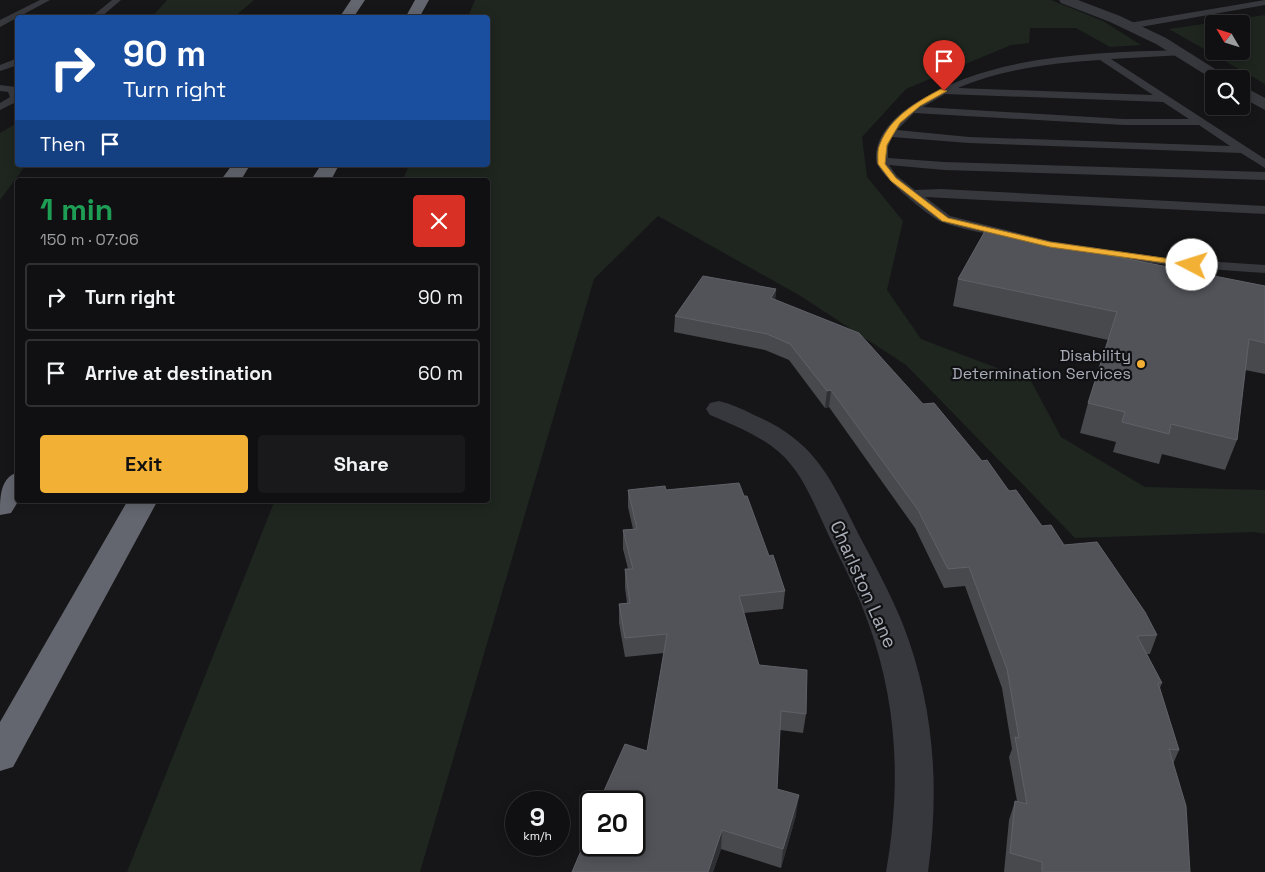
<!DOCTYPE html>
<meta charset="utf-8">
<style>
body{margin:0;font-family:"Space Grotesk",sans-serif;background:#19191b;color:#f1f3f6;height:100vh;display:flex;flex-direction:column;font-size:19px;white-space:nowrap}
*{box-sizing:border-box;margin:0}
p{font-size:16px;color:#9c9d9f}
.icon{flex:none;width:28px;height:28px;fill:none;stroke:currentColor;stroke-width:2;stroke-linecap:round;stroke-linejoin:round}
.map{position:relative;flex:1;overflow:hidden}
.side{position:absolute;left:15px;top:178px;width:475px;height:325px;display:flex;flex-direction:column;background:#101012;border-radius:5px;box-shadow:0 2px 12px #0003,0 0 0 1px #303032}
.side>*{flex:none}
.hud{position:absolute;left:15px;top:15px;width:475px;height:152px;border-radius:5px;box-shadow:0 2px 12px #0003,0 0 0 1px #303032;background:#1a4fa0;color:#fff;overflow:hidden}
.needle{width:32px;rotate:308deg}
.controls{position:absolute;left:1205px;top:15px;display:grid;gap:10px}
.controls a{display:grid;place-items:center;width:45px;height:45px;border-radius:5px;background:#101012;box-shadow:0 2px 12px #0003,0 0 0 1px #303032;font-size:25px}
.speed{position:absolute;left:505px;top:791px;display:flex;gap:10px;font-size:25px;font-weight:700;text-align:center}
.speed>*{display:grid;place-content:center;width:65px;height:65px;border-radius:50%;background:#101012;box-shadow:0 2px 12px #0003,0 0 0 1px #303032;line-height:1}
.speed small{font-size:12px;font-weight:400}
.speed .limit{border:2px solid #111;border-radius:8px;background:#fff;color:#111}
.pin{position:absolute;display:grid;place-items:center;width:42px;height:42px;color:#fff;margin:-51px -21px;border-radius:50% 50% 50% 0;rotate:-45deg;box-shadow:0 0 5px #0007}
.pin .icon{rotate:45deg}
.me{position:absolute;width:55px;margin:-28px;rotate:275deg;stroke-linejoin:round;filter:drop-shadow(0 0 4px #0008)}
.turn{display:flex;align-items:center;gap:18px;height:105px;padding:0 25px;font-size:22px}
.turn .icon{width:65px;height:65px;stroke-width:2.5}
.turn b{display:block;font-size:35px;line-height:42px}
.then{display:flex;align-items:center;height:48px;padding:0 25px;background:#0003;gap:10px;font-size:19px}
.round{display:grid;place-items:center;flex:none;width:52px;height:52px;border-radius:5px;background:#19191b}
.overview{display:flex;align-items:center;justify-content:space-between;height:85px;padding:0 25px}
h1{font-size:30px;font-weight:600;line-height:38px;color:#1e9e55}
.primary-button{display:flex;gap:10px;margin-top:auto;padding:10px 25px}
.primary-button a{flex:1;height:58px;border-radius:5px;background:#f2b134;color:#111;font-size:20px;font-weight:600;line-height:58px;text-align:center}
.primary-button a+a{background:#19191b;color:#f1f3f6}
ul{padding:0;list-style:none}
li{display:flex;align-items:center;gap:15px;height:68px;margin:0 10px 8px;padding:0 15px;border:2px solid #303032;border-radius:5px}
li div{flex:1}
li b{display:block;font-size:19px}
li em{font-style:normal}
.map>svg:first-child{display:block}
.green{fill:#1e261f;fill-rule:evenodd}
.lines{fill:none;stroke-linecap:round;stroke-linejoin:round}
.service{fill:#37383d;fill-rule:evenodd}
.minor{fill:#37383d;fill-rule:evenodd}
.motorway{fill:#63666e;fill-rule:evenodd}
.wall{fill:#47494d}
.shaded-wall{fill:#2f3033}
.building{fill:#525359;stroke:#5f6168}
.route{fill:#f2b134;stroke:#9d7322}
.poi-dot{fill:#f2b134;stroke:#111113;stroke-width:2}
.labels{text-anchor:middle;stroke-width:4.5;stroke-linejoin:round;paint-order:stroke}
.poi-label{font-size:16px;fill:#a8adb8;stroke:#111113;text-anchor:end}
.near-street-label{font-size:19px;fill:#a8adb8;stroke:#111113}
</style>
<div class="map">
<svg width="1265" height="872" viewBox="0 0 1265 872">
<rect width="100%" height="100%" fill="#161618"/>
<!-- green -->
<g class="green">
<path d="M167 0H254L234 17H152Z"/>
<path d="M475 0H1051L1103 21 1141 45 1110 47 1076 28H1030L1029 43 1011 45 906 89 862 137 867 177 903 221 887 290 921 339 1031 381 1061 437 1145 487 1265 490V534L1255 532 1075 538 906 365 799 295 658 216 594 279 420 872H127L275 500H488V180H403L409 165H488V18L468 17Z"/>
<path d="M1265 15V84L1169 29ZM1214 24H1241V51H1214Z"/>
<path d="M17 123 18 165H26L0 200V133Z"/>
</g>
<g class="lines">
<!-- service -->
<g class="service">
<path d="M40 0H50L0 27V20Z"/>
<path d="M112 0H121L100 18H90Z"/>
<path d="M1265 0V5L1129 29 1125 26 1129 23Z"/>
<path d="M1180 50 1185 53 1183 55 1111 59 1265 159V168L1241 153 969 143 892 137 888 147V158L944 162 1265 172V180L944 170 889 165 897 176 915 190 941 189 1265 206V214L925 197 950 216 1050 241 1173 259 1265 265V273C1174 267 1087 258 998 236 980 232 960 229 942 222 929 217 877 174 876 160 875 136 893 118 912 105 991 54 1089 53 1180 50ZM1100 60 1153 95 958 88C1002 69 1052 63 1100 60ZM945 94 1163 102 1189 119H1124L923 107ZM914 113 1124 125H1199L1230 146 969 137 897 130Z"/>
<path d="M18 58V65L0 71V65Z"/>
<path d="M0 85 16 87 18 101 0 110V103L10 97 8 92 0 91Z"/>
</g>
<!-- minor -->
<g class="minor">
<path d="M1059 0H1078L1120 16 1166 38 1231 79 1214 80 1156 44 1110 22 1061 3Z"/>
<path d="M1241 85 1265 98V110L1241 97Z"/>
<path d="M719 401C731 404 743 409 754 415 817 442 831 480 860 537 875 565 890 593 902 622 934 703 940 787 928 872H886C901 787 898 704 868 622 858 593 843 564 829 536 815 507 804 474 779 452 759 435 733 425 710 415L706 409 710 403Z"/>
</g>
<!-- motorway -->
<g class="motorway">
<path d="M351 0H365L353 18H339Z"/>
<path d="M415 0H429L419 18H405Z"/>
<path d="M232 165H250L241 180H221Z"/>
<path d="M321 165H339L331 180H311Z"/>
<path d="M18 472V500H19L11 513 0 515C0 496 0 478 18 472Z"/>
<path d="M128 500H158L13 767 0 771V722Z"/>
</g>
</g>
<!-- wall -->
<g class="wall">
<path d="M958 279 1265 286V374L1245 370 1237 440 1225 470 1162 454 1159 464 1113 452 1116 442 1080 433 1088 403 1108 340 953 306Z"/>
<path d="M776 289 775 299 923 404 982 461 1042 526 1064 545 1157 635 1150 654H1147L1162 683 1160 688 1179 750 1173 764 1190 872H1004L1009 820 1015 801H1017L1009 757 1012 749 1002 688 965 586 944 588 915 528 829 407 825 408 789 360 765 350 674 332 675 316Z"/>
<path d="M628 490H666L769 556 785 591 783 609 744 613 759 665 806 714 803 733 780 730 777 789 796 815 781 868 721 849 713 872H572L583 847 582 838 647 751 664 653 625 657 619 623V604L627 603 625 588V569H628L623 549V530L633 529 628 507Z"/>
</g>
<!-- shaded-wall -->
<g class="shaded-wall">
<path d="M776 289 775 305 771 298Z"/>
<path d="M831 390 829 407 825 408 827 391Z"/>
<path d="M799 795 796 815 781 868 783 849Z"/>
<path d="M722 830 721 849 713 872H708Z"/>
</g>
<!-- building -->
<g class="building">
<path d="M985 231 1265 286V343L1249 339 1237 440 1171 424 1169 434 1122 422 1125 412 1088 403 1117 312 958 279Z"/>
<path d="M703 276 776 289 771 298 859 333 923 404 934 403 982 461 987 460 1009 491 1016 490 1042 526 1051 525 1064 545 1097 542 1145 612 1157 635 1137 636 1162 683H1158L1179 750 1169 749 1186 806 1190 872H1042V862L1010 853 1015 801 1027 804 1015 737 1019 738 1007 669 969 567 948 569 918 510 831 390 827 391 790 344 767 334 675 316Z"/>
<path d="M739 483 744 496H747L769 556 773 555 785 591 739 596 759 665 807 670 806 714 781 711 777 789 799 795 783 849 722 830 708 872H572L586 839 582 838 591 819V845H634V802H599L625 744 647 751 667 634 625 638 619 604 630 603 625 569H633L623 530 637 529 628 490 665 486 666 490Z"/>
</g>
<!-- route -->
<path class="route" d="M941 89 947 91 920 106 900 123 887 145 885 164 896 178 948 218 1050 242 1192 262 1196 265 1195 267 1050 247 942 221 891 181 878 164C878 158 877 150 880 144 890 117 917 102 941 89Z"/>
<!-- markers -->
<circle class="poi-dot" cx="1141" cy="364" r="5"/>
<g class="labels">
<!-- poi labels -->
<g class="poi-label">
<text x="1131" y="361">Disability<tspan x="1131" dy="18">Determination Services</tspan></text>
</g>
<!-- near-street labels -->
<g class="near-street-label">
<text transform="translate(864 584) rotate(66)" y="7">Charlston Lane</text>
</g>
</g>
</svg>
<div class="controls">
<a><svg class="needle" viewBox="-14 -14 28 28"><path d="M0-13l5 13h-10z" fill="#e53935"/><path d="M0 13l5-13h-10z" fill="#9c9d9f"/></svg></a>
<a><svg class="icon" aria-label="search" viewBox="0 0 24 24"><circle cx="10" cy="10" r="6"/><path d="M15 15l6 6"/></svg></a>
</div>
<div class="speed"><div>9<small>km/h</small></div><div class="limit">20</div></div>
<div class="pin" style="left:944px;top:91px;background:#d93025"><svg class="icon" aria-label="arrive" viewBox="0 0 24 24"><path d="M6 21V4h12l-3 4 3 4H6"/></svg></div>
<svg class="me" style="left:1192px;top:265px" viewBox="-20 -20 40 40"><circle r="19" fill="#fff"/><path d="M0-13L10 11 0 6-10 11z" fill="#f2b134"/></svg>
<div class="hud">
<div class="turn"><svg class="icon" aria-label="right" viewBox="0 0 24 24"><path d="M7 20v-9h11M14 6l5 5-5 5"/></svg><div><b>90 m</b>Turn right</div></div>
<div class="then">Then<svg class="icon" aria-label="arrive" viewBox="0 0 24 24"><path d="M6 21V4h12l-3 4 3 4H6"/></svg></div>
</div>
<section class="side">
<div class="overview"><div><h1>1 min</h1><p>150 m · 07:06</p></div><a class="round" style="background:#d93025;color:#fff"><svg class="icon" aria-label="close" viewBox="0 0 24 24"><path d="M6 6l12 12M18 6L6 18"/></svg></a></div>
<ul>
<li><svg class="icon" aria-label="right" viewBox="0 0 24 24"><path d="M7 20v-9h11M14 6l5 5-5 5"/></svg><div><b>Turn right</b></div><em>90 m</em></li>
<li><svg class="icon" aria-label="arrive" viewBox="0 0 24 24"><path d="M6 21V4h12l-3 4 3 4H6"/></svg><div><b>Arrive at destination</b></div><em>60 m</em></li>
</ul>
<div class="primary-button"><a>Exit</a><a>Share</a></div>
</section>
</div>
